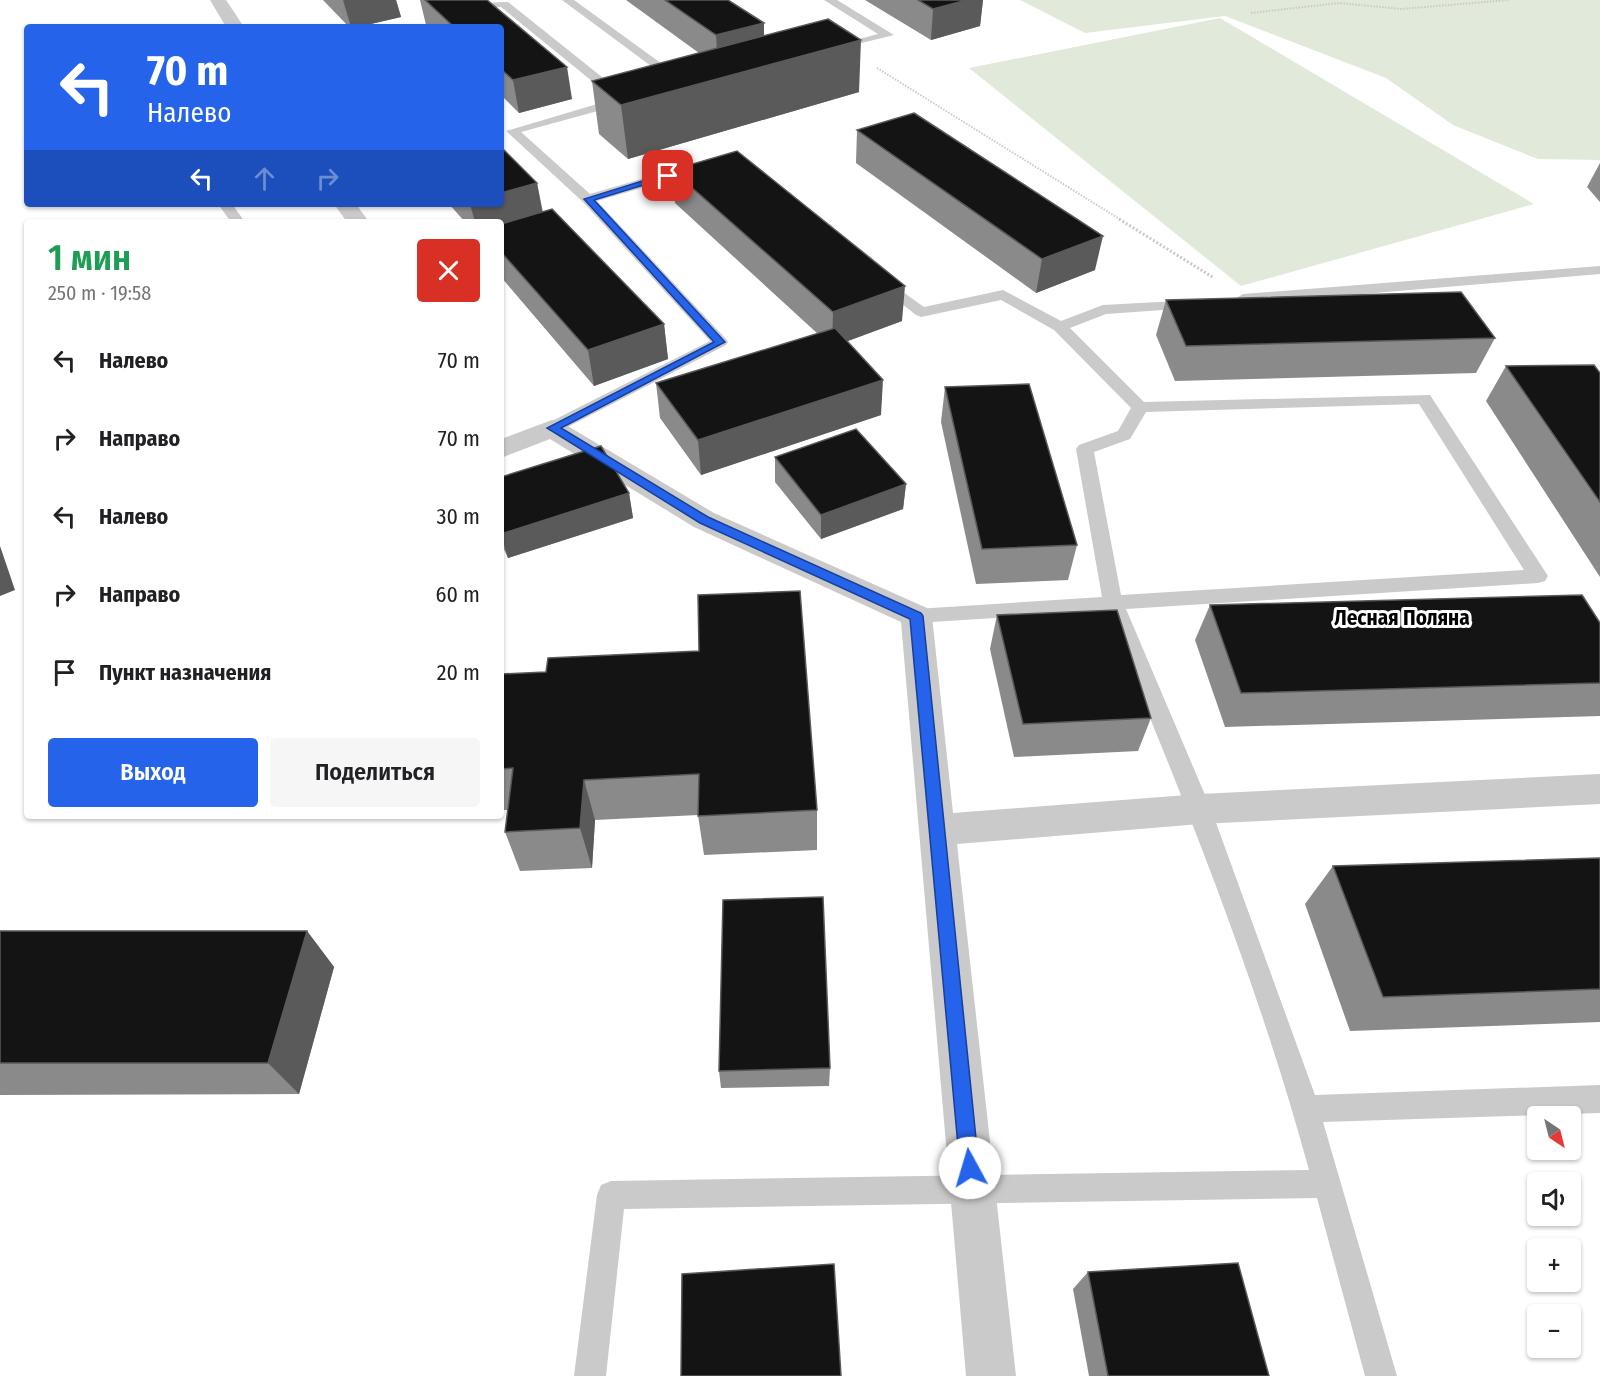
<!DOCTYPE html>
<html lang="ru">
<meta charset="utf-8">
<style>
body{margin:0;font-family:"Fira Sans Condensed",sans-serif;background:#f6f6f6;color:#202124;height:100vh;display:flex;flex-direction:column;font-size:22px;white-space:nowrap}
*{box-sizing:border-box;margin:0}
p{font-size:20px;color:#757577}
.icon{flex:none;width:33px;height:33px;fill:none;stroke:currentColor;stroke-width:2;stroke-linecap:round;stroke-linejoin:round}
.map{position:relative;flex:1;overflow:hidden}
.drawer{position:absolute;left:24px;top:219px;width:480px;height:600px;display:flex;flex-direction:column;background:#fff;border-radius:6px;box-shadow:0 2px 4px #0004}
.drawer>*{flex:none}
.banner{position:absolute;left:24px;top:24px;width:480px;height:183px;border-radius:6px;box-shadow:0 2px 4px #0004;background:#2563eb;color:#fff;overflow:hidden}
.needle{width:39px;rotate:145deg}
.controls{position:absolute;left:1527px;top:1106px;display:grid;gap:12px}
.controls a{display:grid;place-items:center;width:54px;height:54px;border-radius:6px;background:#fff;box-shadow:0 2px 4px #0004;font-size:30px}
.pin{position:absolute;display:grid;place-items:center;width:51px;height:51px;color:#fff;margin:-26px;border-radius:12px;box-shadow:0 3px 9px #0006}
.me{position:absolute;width:66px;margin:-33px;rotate:354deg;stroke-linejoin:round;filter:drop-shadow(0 0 4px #0008)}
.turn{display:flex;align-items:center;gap:21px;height:126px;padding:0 24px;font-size:27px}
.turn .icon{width:78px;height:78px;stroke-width:2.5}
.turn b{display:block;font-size:42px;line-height:51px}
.lanes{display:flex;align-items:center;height:57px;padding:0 24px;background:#0003;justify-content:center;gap:30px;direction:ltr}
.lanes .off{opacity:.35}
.round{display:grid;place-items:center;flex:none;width:63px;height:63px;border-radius:6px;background:#f6f6f6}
.summary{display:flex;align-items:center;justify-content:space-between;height:102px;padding:0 24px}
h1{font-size:36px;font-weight:600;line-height:45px;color:#1e9e55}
.action{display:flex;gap:12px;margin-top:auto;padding:12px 24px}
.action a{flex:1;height:69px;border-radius:6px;background:#2563eb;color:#fff;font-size:24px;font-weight:600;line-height:69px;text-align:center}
.action a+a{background:#f6f6f6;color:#202124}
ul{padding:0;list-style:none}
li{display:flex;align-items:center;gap:18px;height:78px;padding:0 24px}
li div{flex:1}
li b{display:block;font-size:22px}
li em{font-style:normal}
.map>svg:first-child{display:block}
.green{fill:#e1e9db}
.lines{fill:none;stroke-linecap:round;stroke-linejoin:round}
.path-far1{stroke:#cacaca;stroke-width:2;stroke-dasharray:1.5 1.5;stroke-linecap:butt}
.path{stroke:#cacaca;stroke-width:3;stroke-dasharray:2 2;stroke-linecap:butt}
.lane{fill:#cacaca;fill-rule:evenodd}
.street{fill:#cacaca;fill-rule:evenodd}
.wall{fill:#8a8a8a}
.shaded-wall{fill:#5a5a5a}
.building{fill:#141414;stroke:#5a5a5a;stroke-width:1.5}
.route{fill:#2563eb;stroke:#184099;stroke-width:1.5}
.labels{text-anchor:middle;stroke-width:6;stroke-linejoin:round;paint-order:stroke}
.quarter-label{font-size:21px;font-weight:bold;fill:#000;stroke:#fff}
</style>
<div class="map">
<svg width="1600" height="1376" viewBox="0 0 1600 1376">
<rect width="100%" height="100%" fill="#fff"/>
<!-- green -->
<g class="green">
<path d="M1020 0H1600V160L1538 159 1453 125 1386 78 1225 16 1085 33Z"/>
<path d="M1220 18 1534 204 1241 286 969 68Z"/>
</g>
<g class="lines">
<!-- path-far1 -->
<g class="path-far1">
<path d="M1251 13 1339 3 1401 9 1509 0"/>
<path d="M877 68 1121 220"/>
</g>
<!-- path -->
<path class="path" d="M1119 219 1214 278"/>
<!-- lane -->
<g class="lane">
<path d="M420 0H431L435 4 508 2 627 97V103L521 132 590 194 693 164H703V170L597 201 726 339 728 342 726 345 558 432H546L543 428 546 424 710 341 583 202 506 131 614 99 501 7 432 10Z"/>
<path d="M562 0H574L684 80 674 83Z"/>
<path d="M824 0H837L894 35 829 51V47L878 34Z"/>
<path d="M218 204H232L245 222H231Z"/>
<path d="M1600 266V274L1243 304 1235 299 1243 294Z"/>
<path d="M882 277 924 307 1003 290 1061 321 1103 305 1196 300 1199 303 1196 306 1191 308 1106 314 1070 328 1144 402 1430 395 1548 576 1545 581 1538 583 1126 609 1211 809 1315 1095 1600 1085V1113L1323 1122 1397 1376H1365L1317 1198 624 1209 606 1376H574L597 1195 601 1185 611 1181 1309 1170C1257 979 1182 794 1106 611L916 623 909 621 906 616 909 611 916 609 1102 597 1076 449 1079 445 1118 431 1131 408 1054 330 1001 300 921 317 916 315 877 284 875 281 877 278ZM1419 404 1524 570 1121 595 1094 452 1130 439 1146 412Z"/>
</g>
<!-- street -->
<g class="street">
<path d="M210 0H226L244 27H226Z"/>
<path d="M334 204H356L369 222H347Z"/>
<path d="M552 420 561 422 714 513 927 608 932 616 953 813 1200 794 1600 774V804L1200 824 957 844 1016 1376H966L901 622 694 527 550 439 501 458V439Z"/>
</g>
</g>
<!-- wall -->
<g class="wall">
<path d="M323 0H396L401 17 358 27H349Z"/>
<path d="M420 0H487L572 99 519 113 501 95V27H428L426 25Z"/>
<path d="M626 0H728L764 36 859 92 628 159 599 134 592 81 699 53Z"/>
<path d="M865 0H983L980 26 931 40Z"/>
<path d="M857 130 1095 270 1036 293 856 163Z"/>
<path d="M1600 163V202L1587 187Z"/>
<path d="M672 170 902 321 847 341 881 415 701 475 660 418 656 383 818 334 675 203Z"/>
<path d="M537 183 543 212 664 324 668 359 594 386 501 277V222H465L449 204H501Z"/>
<path d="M1166 300 1495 338 1476 373 1175 381 1156 335Z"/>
<path d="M1506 366 1600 373V577L1486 401Z"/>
<path d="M945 387 1077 545 1068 580 976 584 941 422Z"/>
<path d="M775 457 906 484 903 509 821 539 775 482Z"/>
<path d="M501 477 629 493 633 518 508 558 501 543Z"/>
<path d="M1210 605 1600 623V716L1225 727 1195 640Z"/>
<path d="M997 615 1151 718 1138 751 1014 757 990 649Z"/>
<path d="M501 674 817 810V850L704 855 698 815 595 820 592 868 520 871 505 832 508 810H501Z"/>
<path d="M1600 858V1022L1350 1031 1305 904 1333 866Z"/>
<path d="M0 931H307L334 967 299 1094 0 1095Z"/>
<path d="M830 1068 829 1086 721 1088 719 1071Z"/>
<path d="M1088 1272 1269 1376H1089L1073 1289Z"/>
</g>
<!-- shaded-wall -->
<g class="shaded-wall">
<path d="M343 0H396L401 17 358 27H351Z"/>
<path d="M967 0H983L980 26 931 40 933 9Z"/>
<path d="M764 23V54L718 67 716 35Z"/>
<path d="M861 40 859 92 628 159 621 105Z"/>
<path d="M567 67 572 99 519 113 513 80Z"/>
<path d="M537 183 543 216 501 229V222H475L470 204H501V193Z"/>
<path d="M1103 236 1095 270 1036 293 1042 259Z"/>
<path d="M905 286 902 321 832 347 833 312Z"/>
<path d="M664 324 668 359 594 386 588 350Z"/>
<path d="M883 380 881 415 701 475 698 440Z"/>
<path d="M906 484 903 509 821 539V515Z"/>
<path d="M629 493 633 518 508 558 501 534Z"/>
<path d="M0 546 15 590 0 596Z"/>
<path d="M584 780 595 820 592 868 580 828Z"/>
<path d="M307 931 334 967 299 1094 268 1063Z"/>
</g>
<!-- building -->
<g class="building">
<path d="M425 0H487L567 67 513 80 501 69V27H454Z"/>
<path d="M665 0H728L764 23 716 35Z"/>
<path d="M918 0H967L933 9Z"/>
<path d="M828 19 861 40 621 105 592 81Z"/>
<path d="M914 113 1103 236 1042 259 857 130Z"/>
<path d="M501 147 537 183 501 193Z"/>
<path d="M737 151 905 286 833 312 672 170Z"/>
<path d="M552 209 664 324 588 350 501 252V224Z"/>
<path d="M1461 292 1495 338 1186 346 1166 300Z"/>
<path d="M835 328 883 380 698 440 656 383Z"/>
<path d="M1594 365 1600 373V502L1506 366Z"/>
<path d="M1029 384 1077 545 982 549 945 387Z"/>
<path d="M856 429 906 484 821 515 775 457Z"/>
<path d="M601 446 629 493 501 534V477Z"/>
<path d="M800 591 817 810 698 816 699 774 584 780 580 828 505 832 513 768 501 769V674L546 672 548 658 699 651 698 595Z"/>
<path d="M1582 595 1600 623V683L1241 693 1210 605Z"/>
<path d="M1117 610 1151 718 1023 724 997 615Z"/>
<path d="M1600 858V989L1383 997 1333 866Z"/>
<path d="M823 897 830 1068 719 1071 723 900Z"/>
<path d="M0 931H307L268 1063H0Z"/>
<path d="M1238 1263 1269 1376H1108L1088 1272Z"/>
<path d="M834 1264 841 1376H681L682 1274Z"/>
</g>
<!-- route -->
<path class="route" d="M665 174 673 176 594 200 725 342 561 428 708 517 921 613 923 616 979 1168 976 1175 970 1177 963 1175 960 1168 910 619 700 523 547 428 714 342 584 199Z"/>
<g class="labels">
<!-- quarter labels -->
<g class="quarter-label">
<text x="1402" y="625">Лесная Поляна</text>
</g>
</g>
</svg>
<div class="controls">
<a><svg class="needle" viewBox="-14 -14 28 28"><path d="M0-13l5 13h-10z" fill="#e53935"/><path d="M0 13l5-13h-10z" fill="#757577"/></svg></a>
<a><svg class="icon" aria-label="sound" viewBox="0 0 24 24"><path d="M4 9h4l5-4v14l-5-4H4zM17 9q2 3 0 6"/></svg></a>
<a>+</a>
<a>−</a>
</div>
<div class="pin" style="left:668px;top:176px;background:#d93025"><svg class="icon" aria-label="arrive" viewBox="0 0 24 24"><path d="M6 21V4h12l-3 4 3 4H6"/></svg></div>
<svg class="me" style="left:970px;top:1168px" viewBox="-20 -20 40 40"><circle r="19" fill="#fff"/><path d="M0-13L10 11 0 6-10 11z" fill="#2563eb"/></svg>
<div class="banner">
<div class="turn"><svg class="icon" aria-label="left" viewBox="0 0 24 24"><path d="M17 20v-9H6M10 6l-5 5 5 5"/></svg><div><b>70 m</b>Налево</div></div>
<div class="lanes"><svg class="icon" aria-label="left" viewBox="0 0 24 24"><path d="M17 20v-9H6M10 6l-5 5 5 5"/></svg><svg class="icon off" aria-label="ahead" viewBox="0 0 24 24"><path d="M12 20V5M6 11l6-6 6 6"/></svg><svg class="icon off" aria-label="right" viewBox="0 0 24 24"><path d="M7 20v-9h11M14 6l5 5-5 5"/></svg></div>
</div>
<section class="drawer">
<div class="summary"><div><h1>1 мин</h1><p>250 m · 19:58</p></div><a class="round" style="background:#d93025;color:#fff"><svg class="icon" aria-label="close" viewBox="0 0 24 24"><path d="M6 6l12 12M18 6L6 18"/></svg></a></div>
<ul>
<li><svg class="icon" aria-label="left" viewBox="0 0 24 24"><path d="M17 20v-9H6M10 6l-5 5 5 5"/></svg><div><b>Налево</b></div><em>70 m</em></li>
<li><svg class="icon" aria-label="right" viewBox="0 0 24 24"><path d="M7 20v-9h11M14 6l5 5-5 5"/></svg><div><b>Направо</b></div><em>70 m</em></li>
<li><svg class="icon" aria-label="left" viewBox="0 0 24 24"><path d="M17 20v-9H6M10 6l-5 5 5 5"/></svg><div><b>Налево</b></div><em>30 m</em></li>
<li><svg class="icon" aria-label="right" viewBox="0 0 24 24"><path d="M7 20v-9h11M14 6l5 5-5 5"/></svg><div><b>Направо</b></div><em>60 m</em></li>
<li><svg class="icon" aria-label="arrive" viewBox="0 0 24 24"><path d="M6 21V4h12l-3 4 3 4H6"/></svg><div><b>Пункт назначения</b></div><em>20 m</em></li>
</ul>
<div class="action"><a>Выход</a><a>Поделиться</a></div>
</section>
</div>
